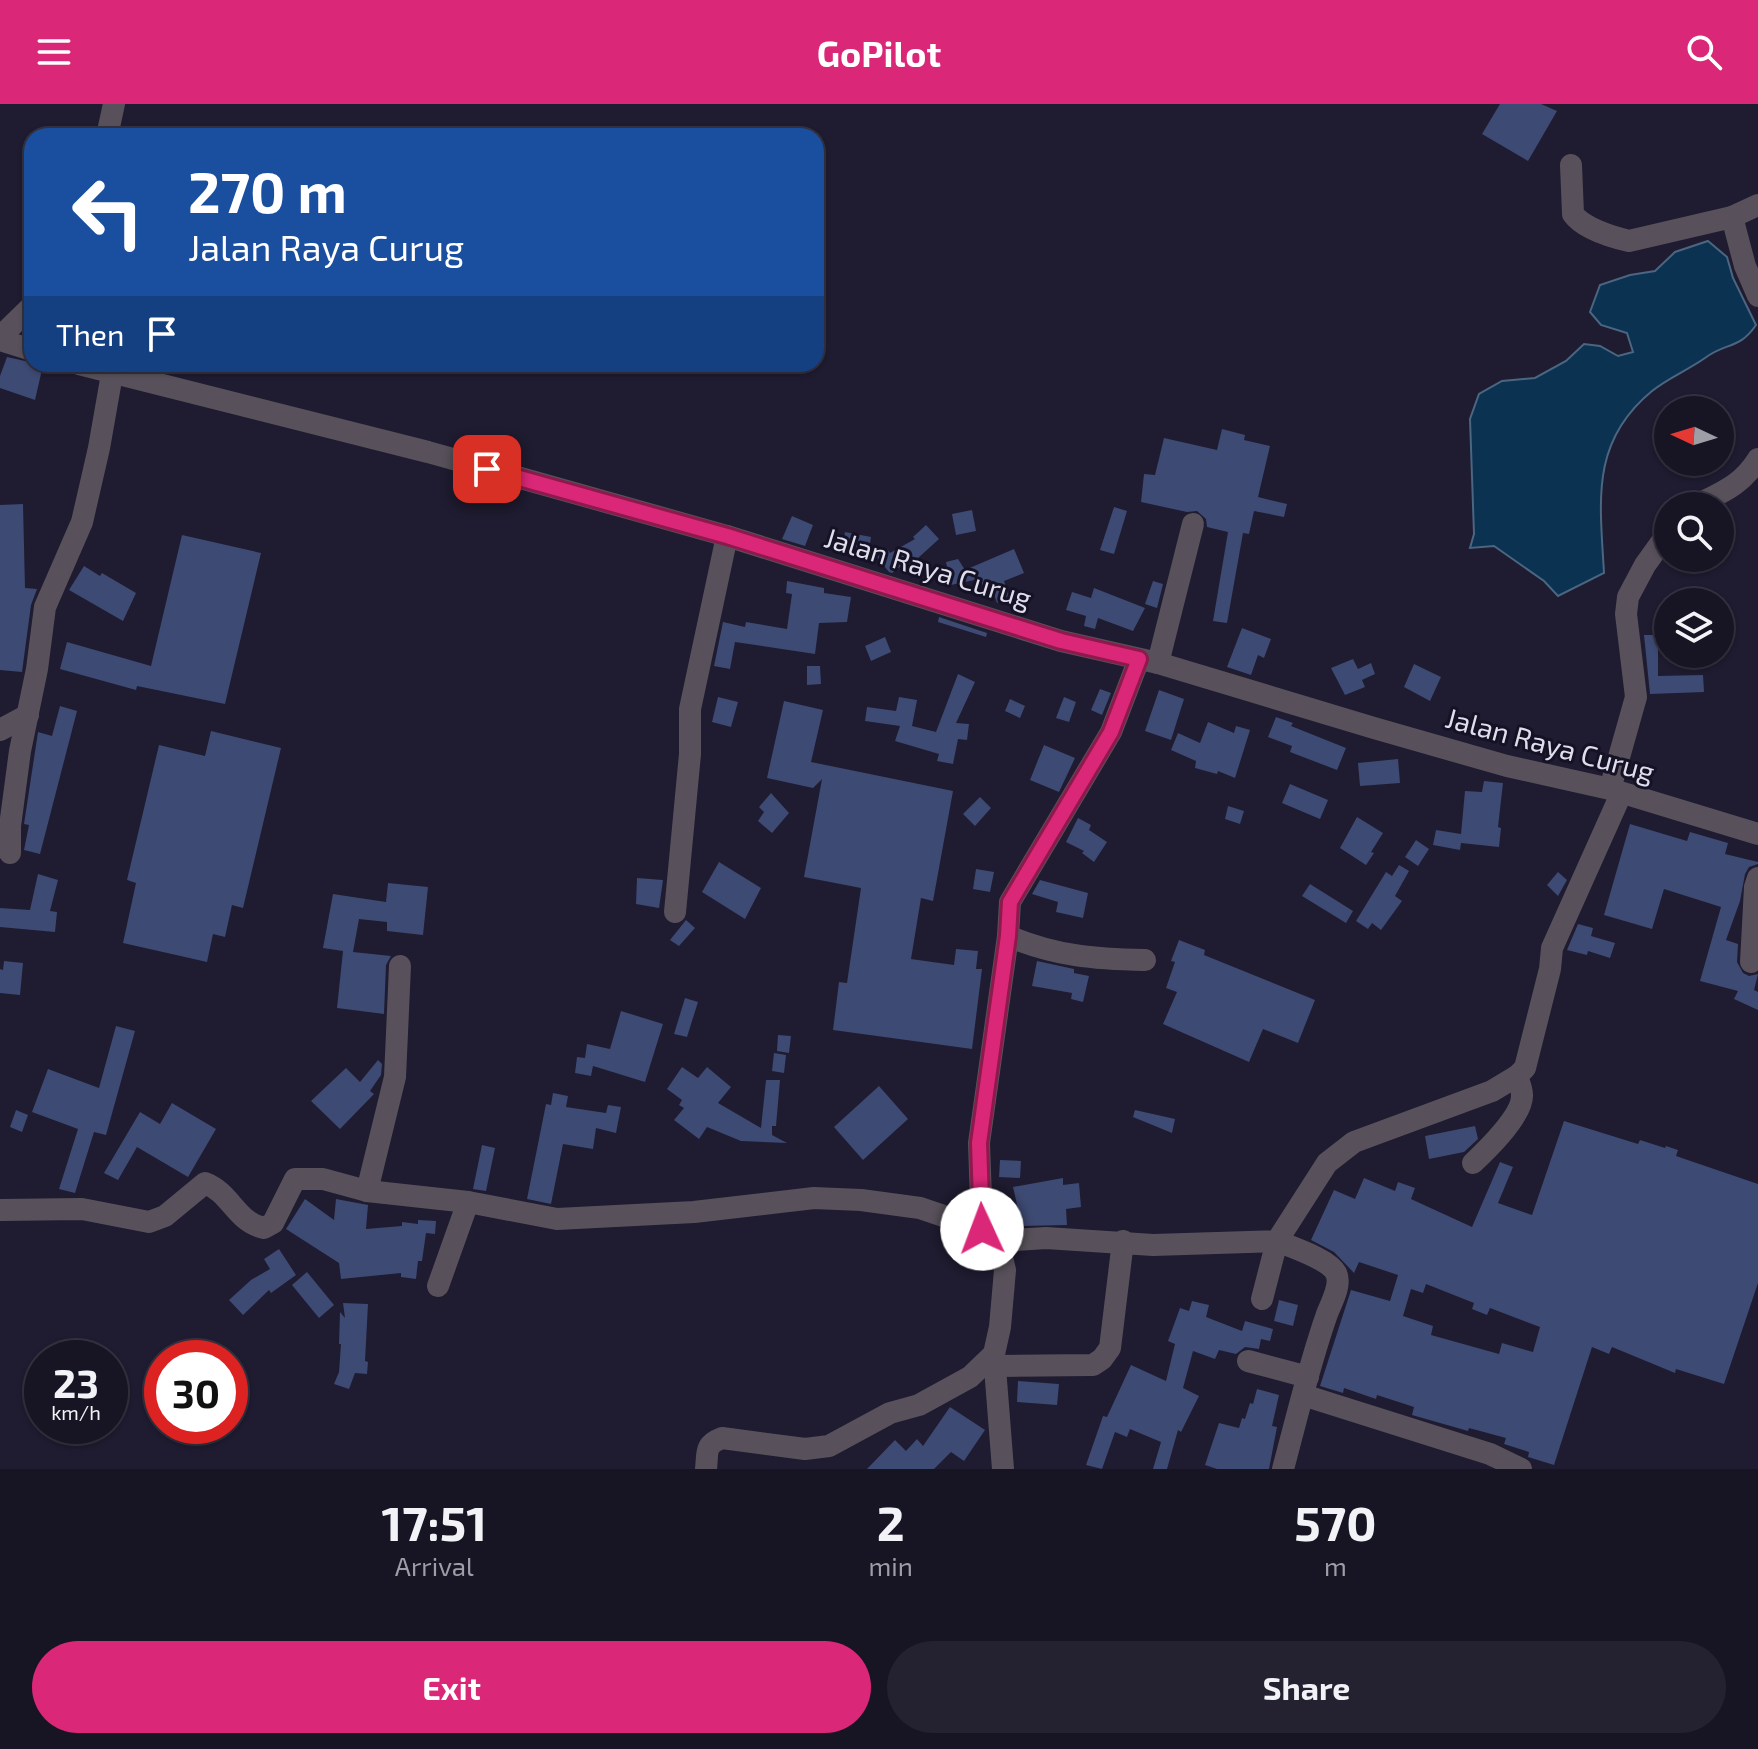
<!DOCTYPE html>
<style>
body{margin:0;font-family:"Exo 2",sans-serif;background:#242131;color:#f1f3f6;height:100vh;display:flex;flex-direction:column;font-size:30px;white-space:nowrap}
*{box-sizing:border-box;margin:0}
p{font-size:26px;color:#9e9ea6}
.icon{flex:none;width:44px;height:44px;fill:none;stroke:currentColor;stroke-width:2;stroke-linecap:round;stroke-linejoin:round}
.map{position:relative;height:1365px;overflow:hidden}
.side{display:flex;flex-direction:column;background:#171424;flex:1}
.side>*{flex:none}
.top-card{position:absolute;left:24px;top:24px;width:800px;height:244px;border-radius:24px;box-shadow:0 2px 6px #0004,0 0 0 2px #363341;background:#1a4fa0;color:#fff;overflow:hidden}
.needle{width:52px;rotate:274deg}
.tools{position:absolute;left:1654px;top:292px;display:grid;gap:16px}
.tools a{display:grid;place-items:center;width:80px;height:80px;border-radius:50%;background:#171424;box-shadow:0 2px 6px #0004,0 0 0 2px #363341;font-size:40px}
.speed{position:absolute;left:24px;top:1236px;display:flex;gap:16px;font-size:40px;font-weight:700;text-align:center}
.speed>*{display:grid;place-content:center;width:104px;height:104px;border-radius:50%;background:#171424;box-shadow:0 2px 6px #0004,0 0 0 2px #363341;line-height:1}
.speed small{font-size:20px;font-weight:400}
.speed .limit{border:12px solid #d22;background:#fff;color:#111}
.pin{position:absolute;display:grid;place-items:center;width:68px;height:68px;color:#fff;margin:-34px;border-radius:16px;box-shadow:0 4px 12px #0006}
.me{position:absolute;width:88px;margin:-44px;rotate:358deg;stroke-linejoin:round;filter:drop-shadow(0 0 6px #0008)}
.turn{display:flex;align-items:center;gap:28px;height:168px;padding:0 32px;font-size:36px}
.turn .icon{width:104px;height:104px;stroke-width:2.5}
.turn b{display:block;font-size:56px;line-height:68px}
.then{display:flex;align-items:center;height:76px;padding:0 32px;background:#0003;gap:16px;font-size:30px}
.eta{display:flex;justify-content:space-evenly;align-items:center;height:136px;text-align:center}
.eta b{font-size:48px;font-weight:700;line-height:56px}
.action{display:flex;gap:16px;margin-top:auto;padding:16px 32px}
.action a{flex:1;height:92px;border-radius:48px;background:#db2777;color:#fff;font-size:32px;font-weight:700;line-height:92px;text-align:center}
.action a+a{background:#242131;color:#f1f3f6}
header{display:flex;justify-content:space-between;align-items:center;height:104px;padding:0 32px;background:#db2777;color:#fff;font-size:36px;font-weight:700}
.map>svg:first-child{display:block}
.water{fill:#0c3252;stroke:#4b6680;stroke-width:2}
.building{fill:#3d4a73;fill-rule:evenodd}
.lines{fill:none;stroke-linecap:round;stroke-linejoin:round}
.minor{stroke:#58515b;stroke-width:22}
.route-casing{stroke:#8e194d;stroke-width:20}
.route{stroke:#db2777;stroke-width:14}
.labels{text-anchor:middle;stroke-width:6;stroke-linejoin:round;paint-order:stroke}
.street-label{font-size:28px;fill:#dfdeec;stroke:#161226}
</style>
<header><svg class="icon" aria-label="menu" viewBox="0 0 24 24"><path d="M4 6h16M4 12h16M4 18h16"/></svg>GoPilot<svg class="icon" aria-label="search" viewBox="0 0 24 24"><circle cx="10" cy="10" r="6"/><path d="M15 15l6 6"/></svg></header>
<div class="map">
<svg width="1758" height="1365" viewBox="0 0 1758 1365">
<rect width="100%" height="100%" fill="#1f1b30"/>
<!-- water -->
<path class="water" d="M1708 137 1727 153 1733 174 1756 221C1739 246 1726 238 1705 254 1688 266 1668 274 1652 287 1590 338 1600 397 1604 469L1558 492 1544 477 1494 442 1470 444 1474 430 1470 315 1479 290 1502 277 1535 274 1566 257 1584 240 1600 242 1618 252 1633 248 1627 229 1601 221 1590 208 1600 181 1630 171 1655 167 1675 148Z"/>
<!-- building -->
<g class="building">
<path d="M1500 0H1541L1557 7 1528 57 1482 30Z"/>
<path d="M7 253 43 261 35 296 0 284V272Z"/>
<path d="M1222 325 1245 331 1244 336 1270 342 1258 393 1287 400 1284 413 1254 407 1249 430 1243 429 1227 519 1213 517 1228 428 1207 423 1206 415 1197 407 1187 408 1141 398 1144 370 1155 371 1164 334 1217 346Z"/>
<path d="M23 400 25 484 37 485 31 501 22 568 0 566V401Z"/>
<path d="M1114 403 1127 407 1114 450 1100 446Z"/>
<path d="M972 406 976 427 956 431 952 410Z"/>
<path d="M792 412 813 421 805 442 782 435Z"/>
<path d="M926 421 939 435 907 464 905 459 892 469 889 468 877 453 887 445 890 449 915 435 913 433Z"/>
<path d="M845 428 871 433 868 452 842 446Z"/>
<path d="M182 431 261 449 225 600 137 582 136 586 60 565 67 538 151 562Z"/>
<path d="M1014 445 1024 469 1004 477 1010 495 997 499 991 481 984 484 979 475 951 481 946 458 958 455 965 466Z"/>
<path d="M84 462 100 472 102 469 136 489 123 517 69 486Z"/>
<path d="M787 477 824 484V489L851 493 847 518 819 519 815 550 735 538 730 565 714 562 723 518 745 523 746 518 787 525 792 490 786 489Z"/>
<path d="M1153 477 1163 480 1157 504 1145 500Z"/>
<path d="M1094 484 1145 504 1133 527 1098 514 1095 525 1084 522 1086 512 1066 506 1072 488 1091 494Z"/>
<path d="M939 513 987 529 986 533 938 518Z"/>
<path d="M1242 524 1271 535 1264 554 1258 551 1251 571 1227 563Z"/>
<path d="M1644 531H1658V572L1703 571 1704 588 1650 590Z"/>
<path d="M885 533 891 548 871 557 865 542Z"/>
<path d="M1353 555 1358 565 1371 559 1375 570 1362 576 1365 583 1345 591 1331 564Z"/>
<path d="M1414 560 1441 573 1430 597 1404 583Z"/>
<path d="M807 562H820L821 580 807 581Z"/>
<path d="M958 570 975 578 956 619 969 620 967 636 958 635 953 660 937 657 939 650 895 637 900 622 865 617 867 603 896 607 899 593 917 596 912 622 936 628Z"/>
<path d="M1100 585 1111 589 1102 611 1091 606Z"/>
<path d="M1159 586 1184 595 1171 636 1145 627Z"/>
<path d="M718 593 738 598 731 623 712 618Z"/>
<path d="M1064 593 1076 598 1069 618 1056 614Z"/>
<path d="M1010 595 1025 602 1020 614 1005 607Z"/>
<path d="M784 597 823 606 811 658 953 687 933 797 921 794 911 855 954 861 956 845 978 847 976 865H982L972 945 833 926 839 878 847 879 861 784 804 773 822 675 813 684 767 674Z"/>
<path d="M60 602 77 607 40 750 24 746 29 721 24 720 38 628 52 632Z"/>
<path d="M1276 613 1293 619 1291 622 1346 644 1337 666 1290 648 1292 642 1268 633Z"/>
<path d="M1208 618 1234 629 1236 622 1250 626 1235 674 1218 667 1217 670 1195 664 1196 657 1171 646 1178 629 1200 639Z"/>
<path d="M211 627 281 644 243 804 232 801 225 833 213 830 207 858 123 839 136 779 127 776 159 641 205 652Z"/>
<path d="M1044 641 1075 654 1059 688 1030 676Z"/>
<path d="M1398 655 1400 679 1360 682 1358 659Z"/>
<path d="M1484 677 1503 679 1498 723 1501 724 1499 743 1461 739 1460 746 1433 741 1436 726 1461 730 1465 687 1482 688Z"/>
<path d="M1290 680 1328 696 1320 715 1282 699Z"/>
<path d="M771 689 789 709 772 729 758 717 764 708 759 703Z"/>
<path d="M980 693 991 704 975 722 963 710Z"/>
<path d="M1228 702 1244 707 1240 720 1225 715Z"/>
<path d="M1357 713 1383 729 1371 748 1374 749 1366 761 1340 744Z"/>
<path d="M1078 714 1091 721 1089 726 1107 738 1094 758 1082 749 1084 747 1066 738Z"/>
<path d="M1630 720 1687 737 1690 728 1728 739 1725 750 1758 758V760L1749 763 1745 770 1740 797 1726 836 1738 840 1737 858 1743 869 1749 872 1758 870 1754 886 1758 888V906L1734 895 1738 887 1700 877 1721 803 1664 785 1652 825 1604 811Z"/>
<path d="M1416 736 1429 745 1418 762 1405 753Z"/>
<path d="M719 758 761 784 745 815 702 788Z"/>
<path d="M1399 761 1409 767 1395 792 1402 797 1381 826 1372 819 1368 825 1356 817 1386 768 1392 772Z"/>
<path d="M976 765 994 768 990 788 973 785Z"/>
<path d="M1558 768 1567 776 1558 792 1547 781Z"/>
<path d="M38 770 58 776 50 807 57 808 55 828 0 823V804L30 806Z"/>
<path d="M637 774 663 776 659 804 636 800Z"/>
<path d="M1040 776 1088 789 1083 814 1056 808 1058 798 1032 790Z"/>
<path d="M388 779 428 783 423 831 387 827V818L359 815 353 848 391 852 386 861 384 910 337 904 343 847 323 844 333 790 386 798Z"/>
<path d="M1310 780 1353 807 1346 819 1302 792Z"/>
<path d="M686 816 695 824 679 842 670 836Z"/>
<path d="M1578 820 1593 824 1591 832 1615 839 1610 854 1588 847 1587 851 1567 846Z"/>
<path d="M1179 836 1205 846 1204 851 1315 896 1298 939 1263 925 1249 958 1163 920 1177 888 1166 884 1175 858 1171 857Z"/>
<path d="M4 857 23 859 20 891 0 889V865L3 866Z"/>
<path d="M1037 857 1074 865V869L1089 872 1083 898 1071 895 1072 889 1032 882Z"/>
<path d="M685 894 698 898 687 933 674 930Z"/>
<path d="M621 907 663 920 645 978 593 962 591 972 575 969 577 953 585 954 587 940 610 945Z"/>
<path d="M116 922 135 927 106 1031 94 1028 75 1089 59 1085 78 1025 32 1008 48 965 99 984Z"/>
<path d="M778 931 791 932 789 949 777 947Z"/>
<path d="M774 949 786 951 784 969 772 967Z"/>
<path d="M378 956 382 960 381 971 370 987 374 990 340 1025 311 997 346 964 360 978Z"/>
<path d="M682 963 698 974 707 963 731 983 718 999 761 1024 766 976H780L776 1022H772V1031L787 1039 741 1037 707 1023 699 1035 674 1016 684 1004 679 1001 682 996 667 985Z"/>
<path d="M879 982 908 1015 863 1056 834 1023Z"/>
<path d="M553 989 568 992 566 1003 606 1009 608 1001 621 1003 616 1029 596 1024 593 1045 563 1040 551 1100 527 1095 546 1000 551 1001Z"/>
<path d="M172 999 216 1025 188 1073 137 1043 118 1076 104 1069 140 1008 160 1020Z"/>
<path d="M16 1006 28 1011 22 1028 10 1023Z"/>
<path d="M1135 1006 1175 1015 1172 1029 1133 1013Z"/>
<path d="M1564 1017 1638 1040 1640 1036 1665 1044 1666 1042 1678 1046 1676 1052 1758 1080V1179L1724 1280 1676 1265 1675 1269 1612 1243 1609 1250 1592 1243 1554 1361 1528 1353 1529 1348 1504 1340 1506 1334 1469 1324 1468 1327 1412 1311 1414 1303 1377 1291 1376 1295 1344 1284 1343 1289 1320 1282 1351 1186 1390 1197 1398 1171 1359 1158 1354 1169 1334 1148 1311 1136 1334 1086 1355 1095 1364 1074 1395 1087 1398 1078 1415 1084 1411 1095 1472 1123 1500 1058 1513 1063 1498 1099 1532 1111ZM1426 1180 1474 1199 1472 1205 1487 1211 1490 1204 1540 1223 1533 1248 1502 1239 1499 1250 1431 1231 1433 1222 1403 1212 1411 1185 1423 1189Z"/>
<path d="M1475 1022 1478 1035 1464 1048 1429 1055 1425 1032Z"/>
<path d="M482 1041 495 1044 486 1087 473 1085Z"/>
<path d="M1000 1056 1021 1057 1020 1074 999 1073Z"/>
<path d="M1063 1074V1081L1079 1079 1081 1103 1066 1105 1067 1121 1022 1122 1013 1083Z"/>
<path d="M305 1095 334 1116 336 1095 368 1101 366 1125 402 1122V1118L418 1120V1116L436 1117 435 1130 426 1129 422 1157H418L416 1175 401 1173V1169L341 1175 339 1159 286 1125Z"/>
<path d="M279 1145 296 1171 271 1189 269 1186 243 1211 229 1196 251 1176 270 1165 264 1155Z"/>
<path d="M307 1168 334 1201 319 1214 292 1181Z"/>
<path d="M1279 1196 1298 1201 1293 1222 1274 1217Z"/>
<path d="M1192 1197 1209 1201 1206 1213 1242 1227 1245 1217 1273 1225 1270 1237 1261 1235 1259 1245 1245 1243 1236 1250 1219 1246 1215 1255 1193 1247 1183 1284 1199 1292 1181 1328 1178 1326 1167 1365H1153L1161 1338 1130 1325 1127 1333 1115 1328 1102 1365 1086 1361 1103 1312 1107 1313 1131 1261 1166 1277 1175 1240 1168 1237 1180 1204 1189 1207Z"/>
<path d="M343 1199 368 1200 365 1257 368 1258 367 1270 355 1269 349 1285 334 1280 339 1268 341 1240H339L340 1208 345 1214Z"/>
<path d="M1018 1277 1059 1280 1057 1301 1017 1298Z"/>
<path d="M1257 1285 1279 1291 1272 1322 1277 1323 1269 1365H1217L1205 1361 1219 1319 1239 1324 1242 1314 1245 1315 1250 1299 1253 1300Z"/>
<path d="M950 1303 985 1326 964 1357 951 1348 934 1365H867L895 1336 906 1347 917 1335 923 1342Z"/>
</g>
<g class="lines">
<!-- minor -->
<g class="minor">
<path d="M107 32 114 0"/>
<path d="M1571 61 1573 110C1583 124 1612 133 1629 137L1732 113"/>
<path d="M1758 101 1732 113 1745 162 1758 192"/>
<path d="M0 233 32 202"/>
<path d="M0 236 32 246"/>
<path d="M79 260 428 348 727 432 1061 537 1158 559 1374 624 1507 662 1610 685 1758 730"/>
<path d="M1695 402C1722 388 1741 382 1758 355"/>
<path d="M1158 559 1193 420"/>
<path d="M0 626 28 611"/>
<path d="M1610 685 1636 593 1626 510 1628 493 1645 461 1668 429"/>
<path d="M10 749V722L20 647 37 565 45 503 82 418 99 344 112 270"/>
<path d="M675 808 690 650V605L727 432"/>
<path d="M1008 832C1056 852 1094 855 1145 856"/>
<path d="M1751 858 1755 783 1758 774"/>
<path d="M1473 1059C1487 1046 1523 1011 1522 991 1522 985 1519 978 1517 972"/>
<path d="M367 1087 395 973 400 862"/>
<path d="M0 1106 82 1105 149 1118 165 1112 205 1079C231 1089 236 1118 264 1124L273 1119 295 1075H323L367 1087 468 1098 557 1115 694 1108 814 1094 861 1096 920 1104 982 1125 998 1137 1046 1134 1153 1141 1277 1137 1327 1059 1354 1038 1492 987 1517 972 1525 964 1550 865 1552 844 1621 690"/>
<path d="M982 1125 979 1039 1008 832 1010 798 1111 628 1139 555"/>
<path d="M438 1182 468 1098"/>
<path d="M1262 1195 1277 1137C1291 1143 1329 1155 1336 1169 1342 1181 1331 1199 1327 1210 1309 1261 1297 1313 1283 1365"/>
<path d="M994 1251 1003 1365"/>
<path d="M1248 1257 1308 1273"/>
<path d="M996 1262 1093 1261 1102 1255 1110 1244 1123 1137"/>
<path d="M1303 1291 1490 1350 1521 1365"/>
<path d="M706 1365C708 1348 704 1341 722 1334L805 1345 829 1342 890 1309 919 1301 970 1273 994 1250 1000 1223 1005 1166 998 1137"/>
</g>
</g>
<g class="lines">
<defs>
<path id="route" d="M487 365 727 432 1061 537 1139 555 1111 628 1010 798 1008 832 979 1039 982 1125"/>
</defs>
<!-- route casing -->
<use href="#route" class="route-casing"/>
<!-- route -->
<use href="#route" class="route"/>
</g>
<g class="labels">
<!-- street labels -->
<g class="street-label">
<text transform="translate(928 464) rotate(17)" y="10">Jalan Raya Curug</text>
<text transform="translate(1550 641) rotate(15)" y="10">Jalan Raya Curug</text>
</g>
</g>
</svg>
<div class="tools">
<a><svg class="needle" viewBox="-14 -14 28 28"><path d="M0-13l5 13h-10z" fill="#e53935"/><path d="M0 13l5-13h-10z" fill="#9e9ea6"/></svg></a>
<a><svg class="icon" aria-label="search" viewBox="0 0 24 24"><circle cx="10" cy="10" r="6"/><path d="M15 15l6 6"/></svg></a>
<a><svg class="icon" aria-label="layers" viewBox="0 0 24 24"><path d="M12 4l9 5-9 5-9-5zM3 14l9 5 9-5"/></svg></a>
</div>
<div class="speed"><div>23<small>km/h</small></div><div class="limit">30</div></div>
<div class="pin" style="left:487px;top:365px;background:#d93025"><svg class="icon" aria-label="arrive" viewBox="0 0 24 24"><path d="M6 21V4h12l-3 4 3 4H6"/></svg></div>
<svg class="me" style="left:982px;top:1125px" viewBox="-20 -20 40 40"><circle r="19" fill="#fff"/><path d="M0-13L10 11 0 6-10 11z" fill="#db2777"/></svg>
<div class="top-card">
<div class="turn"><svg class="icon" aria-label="left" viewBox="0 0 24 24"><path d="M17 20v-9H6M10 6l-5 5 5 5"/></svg><div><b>270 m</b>Jalan Raya Curug</div></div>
<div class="then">Then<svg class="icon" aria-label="arrive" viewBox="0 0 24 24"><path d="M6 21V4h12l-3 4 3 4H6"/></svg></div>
</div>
</div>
<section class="side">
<div class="eta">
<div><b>17:51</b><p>Arrival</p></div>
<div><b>2</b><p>min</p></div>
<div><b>570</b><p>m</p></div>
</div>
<div class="action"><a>Exit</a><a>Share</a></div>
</section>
